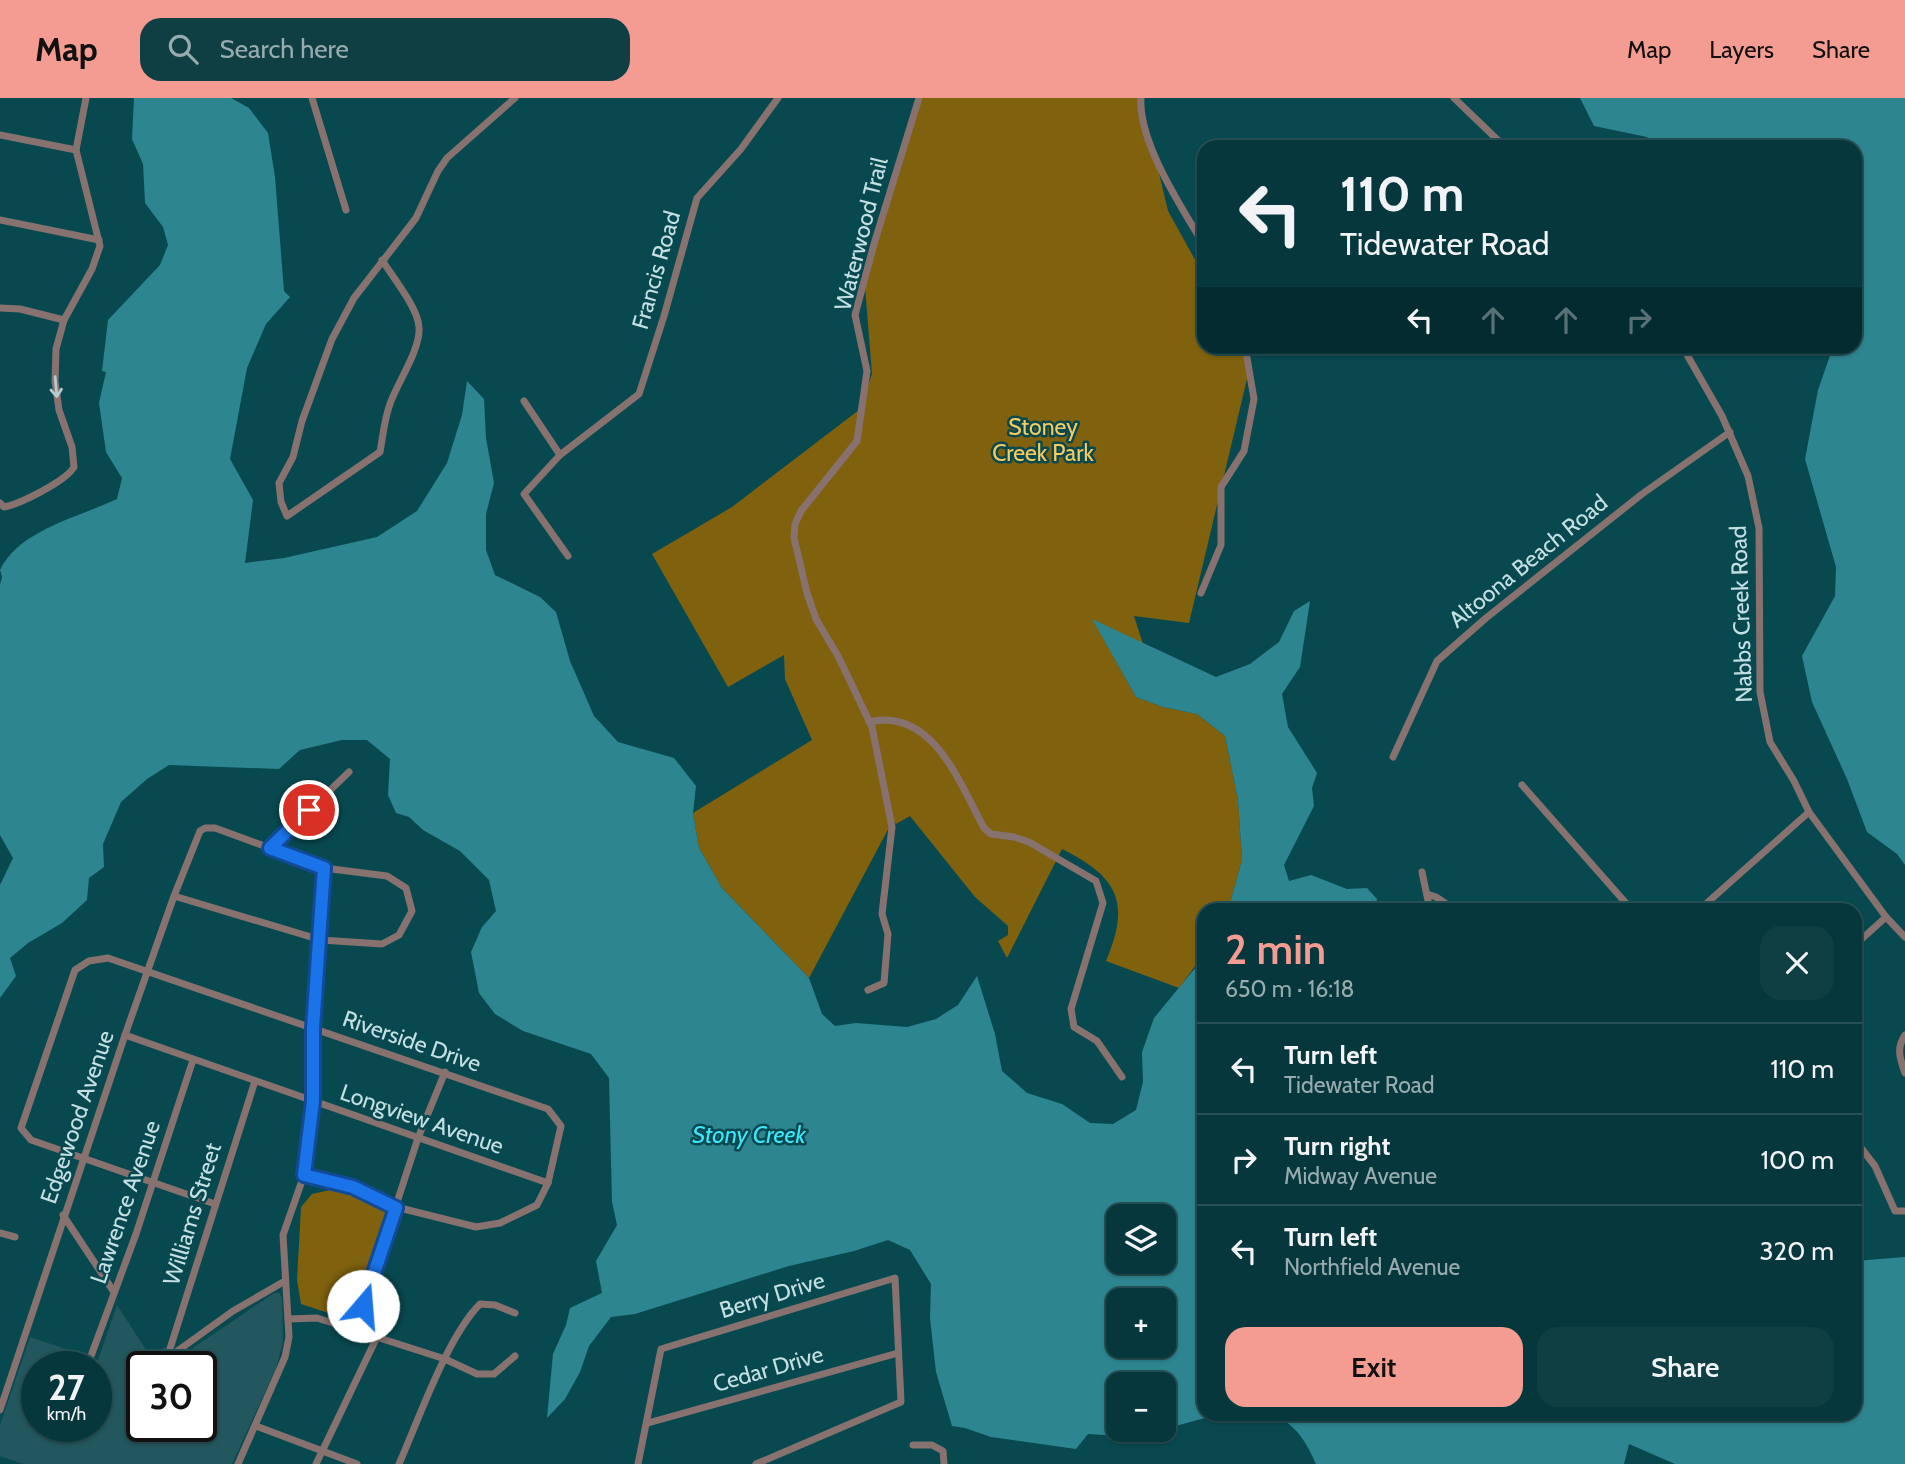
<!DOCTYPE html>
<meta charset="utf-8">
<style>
body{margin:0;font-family:Cabin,sans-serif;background:#0f3f43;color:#f1f3f6;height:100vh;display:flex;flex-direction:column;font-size:26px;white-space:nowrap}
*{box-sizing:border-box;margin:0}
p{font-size:23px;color:#98acaf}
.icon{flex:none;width:38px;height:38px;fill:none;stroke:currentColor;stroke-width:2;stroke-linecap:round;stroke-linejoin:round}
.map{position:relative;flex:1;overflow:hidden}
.sheet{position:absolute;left:1197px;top:805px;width:665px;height:518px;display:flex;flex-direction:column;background:#06373c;border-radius:21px;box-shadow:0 2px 5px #0004,0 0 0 2px #275156}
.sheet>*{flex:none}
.guide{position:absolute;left:1197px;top:42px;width:665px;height:214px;border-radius:21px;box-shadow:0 2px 5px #0004,0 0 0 2px #275156;background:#06373c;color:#f1f3f6;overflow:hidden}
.fabs{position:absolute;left:1106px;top:1106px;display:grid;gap:14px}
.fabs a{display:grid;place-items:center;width:70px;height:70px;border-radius:14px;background:#06373c;box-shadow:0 2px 5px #0004,0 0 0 2px #275156;font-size:35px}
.speed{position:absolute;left:21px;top:1253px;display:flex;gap:14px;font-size:35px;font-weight:700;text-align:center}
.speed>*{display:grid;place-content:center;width:91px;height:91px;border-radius:50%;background:#06373c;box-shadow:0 2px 5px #0004,0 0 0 2px #275156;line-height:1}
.speed small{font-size:18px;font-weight:400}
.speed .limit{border:4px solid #111;border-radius:10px;background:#fff;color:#111}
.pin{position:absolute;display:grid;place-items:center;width:60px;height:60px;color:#fff;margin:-30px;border:4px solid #fff;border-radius:50%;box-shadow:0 2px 7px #0007}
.me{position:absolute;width:77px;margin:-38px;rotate:18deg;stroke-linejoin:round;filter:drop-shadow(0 0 5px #0008)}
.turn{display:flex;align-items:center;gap:24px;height:147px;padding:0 28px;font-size:32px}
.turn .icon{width:91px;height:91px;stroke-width:2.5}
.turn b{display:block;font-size:49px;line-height:60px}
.lanes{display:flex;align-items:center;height:66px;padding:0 28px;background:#0003;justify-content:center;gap:35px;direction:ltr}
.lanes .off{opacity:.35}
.round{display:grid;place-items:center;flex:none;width:74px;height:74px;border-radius:21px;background:#0f3f43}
.headline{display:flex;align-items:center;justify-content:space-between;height:119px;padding:0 28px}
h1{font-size:42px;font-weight:600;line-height:52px;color:#f59c92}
.button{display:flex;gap:14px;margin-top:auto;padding:14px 28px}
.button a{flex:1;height:80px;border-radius:21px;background:#f59c92;color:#111;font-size:28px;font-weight:600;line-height:80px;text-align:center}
.button a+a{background:#0f3f43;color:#f1f3f6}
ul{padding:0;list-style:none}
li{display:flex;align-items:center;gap:21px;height:91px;padding:0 28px;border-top:2px solid #275156}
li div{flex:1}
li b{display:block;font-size:26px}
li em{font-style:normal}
header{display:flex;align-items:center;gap:42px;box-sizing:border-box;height:98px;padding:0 35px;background:#f59c92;color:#111}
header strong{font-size:33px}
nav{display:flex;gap:38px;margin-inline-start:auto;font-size:24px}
.search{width:490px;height:63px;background:#0f3f43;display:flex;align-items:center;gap:18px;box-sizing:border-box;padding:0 24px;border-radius:21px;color:#98acaf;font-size:26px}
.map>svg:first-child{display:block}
.built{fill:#23575e;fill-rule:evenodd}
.green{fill:#80620e}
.water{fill:#2d8590;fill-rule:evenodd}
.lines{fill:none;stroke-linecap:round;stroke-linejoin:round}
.minor{stroke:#87726f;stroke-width:7}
.oneway{stroke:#b8cacd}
.route-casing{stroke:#114b97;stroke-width:18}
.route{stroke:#1a73e8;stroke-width:12}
.labels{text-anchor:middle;stroke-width:5;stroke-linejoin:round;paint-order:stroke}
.street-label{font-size:23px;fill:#c4e0e4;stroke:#084950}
.park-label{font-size:23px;fill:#f8cb60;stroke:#084950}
.water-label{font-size:24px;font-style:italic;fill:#3de6f9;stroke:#084950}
</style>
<header>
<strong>Map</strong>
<div class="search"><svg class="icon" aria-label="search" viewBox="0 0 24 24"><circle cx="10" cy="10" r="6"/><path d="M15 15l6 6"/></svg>Search here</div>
<nav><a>Map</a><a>Layers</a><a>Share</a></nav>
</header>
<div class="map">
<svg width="1905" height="1366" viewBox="0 0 1905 1366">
<rect width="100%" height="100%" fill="#084950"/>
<!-- built -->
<path class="built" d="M274 1195H279L282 1200 283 1244 276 1270 232 1366H23L0 1358V1327L30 1239 98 1262 117 1207 150 1258 165 1249 167 1261 178 1266 189 1261 193 1250ZM37 1269H96V1328H37ZM142 1269H201V1328H142Z"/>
<!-- green -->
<g class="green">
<path d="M917 0H1141L1168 113 1204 178V248L1243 249 1251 264 1189 525 1134 518 1143 546 1093 522 1136 599 1163 609 1197 616 1225 638 1238 702 1242 762 1228 812H1204V856L1179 890 1106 863C1131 804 1118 779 1062 751L1007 860 998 843 1008 837V828L975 799 910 718 896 726 893 722 809 880 722 790 699 750 693 715 812 642 785 581 784 557 728 589 652 456 732 409 859 312 872 276 864 176Z"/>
<path d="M335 1091 394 1112 356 1224 301 1206 297 1182 301 1109 312 1096Z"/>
</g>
<!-- water -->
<g class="water">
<path d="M134 0H231L249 10 268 35 275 79 284 193 290 199 266 226 247 270 230 361 253 402 245 465 284 460 377 439 417 413 447 365 462 317 467 283 484 301 486 340 494 385 486 416V452L495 477 540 499 556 514 570 563 594 618 618 644 674 660 696 688 693 715 699 750 722 790 809 880 822 916 835 928 856 925 907 929 936 921 958 907 977 878 995 936 1002 973 1027 995 1062 1006 1090 1025 1113 1026 1136 1012 1143 984 1142 954 1154 920 1196 869 1204 856V1316H1220L1164 1331V1286H1118V1332H1161L1119 1338 1088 1336 1076 1351 991 1339 965 1330 952 1328 936 1274 930 1220 931 1186 910 1152 888 1142 854 1153 789 1168 635 1216 611 1219 589 1248 580 1274 565 1301 547 1320 553 1256 566 1227 570 1210 602 1195 596 1163 617 1127 612 1104 609 980 591 956 523 933 495 916 479 895 471 854 482 829 496 813 489 782 460 753 423 732 409 719 396 715 388 697 390 661 367 642H342L300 652 279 671 169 667 147 681 121 704 103 746 104 769 89 780 87 802 62 825 28 845 10 860 16 878 0 900V787L13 760 0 737V487L2 479 0 472C19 432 79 419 117 401L122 380 106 354 99 305 106 274 102 273 108 222 160 167 168 147 163 129 145 105 143 66 132 41ZM1118 1118H1164V1164H1118ZM1118 1202H1164V1248H1118Z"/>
<path d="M1580 0H1905V767L1897 756 1867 734 1847 681 1812 604 1802 558 1835 498 1836 469 1805 361 1818 292 1833 249 1855 248V49H1657L1647 39 1594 28Z"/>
<path d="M1310 503 1300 569 1282 596 1288 629 1317 675 1312 690 1314 708 1284 767 1289 783 1311 777 1347 791 1367 790 1377 801 1375 812H1228L1242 762 1238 702 1225 638 1197 616 1163 609 1136 599 1092 521 1216 579 1250 566 1279 544 1294 513Z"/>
<path d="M1905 1159V1366H1675L1629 1346 1624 1366H1316C1305 1342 1296 1326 1271 1316H1855V1163Z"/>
</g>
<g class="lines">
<!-- minor -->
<g class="minor">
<path d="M312 0 346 112"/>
<path d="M1141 0C1138 44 1182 110 1204 147"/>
<path d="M1454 0 1505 49"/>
<path d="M0 37 76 52"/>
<path d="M0 122 99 142"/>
<path d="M382 162C392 178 418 210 419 229 421 251 397 285 390 306 384 322 383 338 380 354L287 418 281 404 279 385 293 359 302 323 332 241 354 200 416 120 438 73 447 60 515 0"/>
<path d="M0 210 20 211 64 222"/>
<path d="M1682 248 1722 318 1748 378 1759 430 1760 594 1770 644 1794 683 1809 714 1886 819 1905 839"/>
<path d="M524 303 560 357"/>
<path d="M0 405 4 409C20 406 66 383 74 369L72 349 59 312 55 283 56 251 64 222 92 171 100 148 76 52 86 0"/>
<path d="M568 458 524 396 560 357 639 296 664 218 697 100 741 51 778 0"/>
<path d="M1201 495 1221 447V389L1244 353 1254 301 1245 248"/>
<path d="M869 624C933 609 960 686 984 730L991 736 1014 739 1029 744 1096 783 1103 805 1071 911 1074 929 1097 943 1122 979"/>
<path d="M1393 659 1437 563 1486 520 1642 396 1730 334"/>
<path d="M1522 687 1632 812"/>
<path d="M270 750 349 674"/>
<path d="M1422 774 1430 812"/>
<path d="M1427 796 1436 799 1455 812"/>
<path d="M1699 812 1809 714"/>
<path d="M1855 847 1886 819"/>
<path d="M868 892 884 885 888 836 882 816 892 729 872 629 838 558 816 521 807 495 794 440 795 426 801 413 857 343 867 273 855 217 874 146 919 0"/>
<path d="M125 937 548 1085"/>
<path d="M1905 937C1896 950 1900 961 1905 975"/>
<path d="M1855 1042 1875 1068 1895 1113H1905"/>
<path d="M215 1106 31 1042 21 1030 75 872 89 863 108 860 548 1011 561 1028 548 1085 537 1107 500 1125 476 1129 396 1109 353 1089 304 1077"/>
<path d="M63 1117 114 1194"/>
<path d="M0 1135 15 1139"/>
<path d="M288 1221 317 1220 445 1261 477 1276H494L515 1258"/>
<path d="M355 1233 418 1040 445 974"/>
<path d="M91 1258 136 1136 193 962"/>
<path d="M169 1259 233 1213 285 1183"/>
<path d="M167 1260 255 983"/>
<path d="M0 1312 125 937 174 798 200 733 205 730H215L324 770 387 778 406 790 412 813 399 837 382 846 321 842 174 798"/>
<path d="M648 1325 898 1255"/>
<path d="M256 1328 357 1366"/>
<path d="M913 1347H932L943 1353 944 1366"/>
<path d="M238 1366 285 1259 289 1239 283 1137 304 1077 313 1006V930L324 770"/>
<path d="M316 1366 376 1241"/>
<path d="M399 1366C419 1321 447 1239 480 1206L495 1207 515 1215"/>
<path d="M638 1366 661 1251 895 1180 901 1304 756 1366"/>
</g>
</g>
<!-- one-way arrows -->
<defs><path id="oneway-shaft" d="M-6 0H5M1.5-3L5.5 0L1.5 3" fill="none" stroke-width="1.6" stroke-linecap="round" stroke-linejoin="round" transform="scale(1.75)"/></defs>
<use class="oneway" href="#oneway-shaft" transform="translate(56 289) rotate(85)"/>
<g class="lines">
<defs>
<path id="route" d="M309 712 270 750 324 770 313 930V1003L304 1077 353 1089 396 1110 363 1208"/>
</defs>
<!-- route casing -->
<use href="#route" class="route-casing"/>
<!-- route -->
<use href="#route" class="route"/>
</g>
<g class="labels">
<!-- street labels -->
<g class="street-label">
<text transform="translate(861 136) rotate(-76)" y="8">Waterwood Trail</text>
<text transform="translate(656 172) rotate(-74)" y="8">Francis Road</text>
<text transform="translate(1528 463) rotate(-39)" y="8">Altoona Beach Road</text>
<text transform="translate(1741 516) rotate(-92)" y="8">Nabbs Creek Road</text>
<text transform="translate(412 943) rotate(19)" y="8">Riverside Drive</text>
<text transform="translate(77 1019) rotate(-71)" y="8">Edgewood Avenue</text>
<text transform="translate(422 1021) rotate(19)" y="8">Longview Avenue</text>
<text transform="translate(125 1104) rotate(-71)" y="8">Lawrence Avenue</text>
<text transform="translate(192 1116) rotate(-73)" y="8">Williams Street</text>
<text transform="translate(772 1197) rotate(-17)" y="8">Berry Drive</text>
<text transform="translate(768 1271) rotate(-16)" y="8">Cedar Drive</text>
</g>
<!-- park labels -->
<g class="park-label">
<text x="1043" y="337">Stoney<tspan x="1043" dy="26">Creek Park</tspan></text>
</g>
<!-- water labels -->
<g class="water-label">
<text x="749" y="1045">Stony Creek</text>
</g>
</g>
</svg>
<div class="fabs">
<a><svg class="icon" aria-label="layers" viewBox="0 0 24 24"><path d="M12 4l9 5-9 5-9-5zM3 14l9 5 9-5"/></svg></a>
<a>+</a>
<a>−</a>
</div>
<div class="speed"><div>27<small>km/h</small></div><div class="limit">30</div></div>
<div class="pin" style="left:309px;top:712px;background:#d93025"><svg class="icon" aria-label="arrive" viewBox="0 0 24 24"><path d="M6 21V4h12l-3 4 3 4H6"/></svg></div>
<svg class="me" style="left:363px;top:1208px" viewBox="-20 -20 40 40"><circle r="19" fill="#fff"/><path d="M0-13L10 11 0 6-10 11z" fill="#1a73e8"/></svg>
<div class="guide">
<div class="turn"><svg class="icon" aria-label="left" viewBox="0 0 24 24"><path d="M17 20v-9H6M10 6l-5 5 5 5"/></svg><div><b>110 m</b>Tidewater Road</div></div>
<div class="lanes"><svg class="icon" aria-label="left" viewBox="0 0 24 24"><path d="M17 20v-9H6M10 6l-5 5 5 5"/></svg><svg class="icon off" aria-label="ahead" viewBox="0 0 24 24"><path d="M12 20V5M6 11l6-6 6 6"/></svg><svg class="icon off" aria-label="ahead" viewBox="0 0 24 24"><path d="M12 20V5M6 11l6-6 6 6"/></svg><svg class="icon off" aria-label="right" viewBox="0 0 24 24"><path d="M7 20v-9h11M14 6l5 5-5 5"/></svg></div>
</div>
<section class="sheet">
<div class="headline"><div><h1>2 min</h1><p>650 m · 16:18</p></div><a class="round"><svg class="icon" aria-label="close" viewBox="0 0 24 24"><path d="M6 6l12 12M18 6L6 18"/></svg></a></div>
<ul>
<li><svg class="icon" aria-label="left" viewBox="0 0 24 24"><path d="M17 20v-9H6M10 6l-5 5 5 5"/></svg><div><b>Turn left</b><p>Tidewater Road</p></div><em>110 m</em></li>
<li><svg class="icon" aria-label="right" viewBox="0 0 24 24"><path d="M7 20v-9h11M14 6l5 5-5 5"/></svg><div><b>Turn right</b><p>Midway Avenue</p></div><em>100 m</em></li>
<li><svg class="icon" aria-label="left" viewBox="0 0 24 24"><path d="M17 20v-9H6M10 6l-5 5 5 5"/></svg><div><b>Turn left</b><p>Northfield Avenue</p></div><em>320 m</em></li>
</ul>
<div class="button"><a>Exit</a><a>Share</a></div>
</section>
</div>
